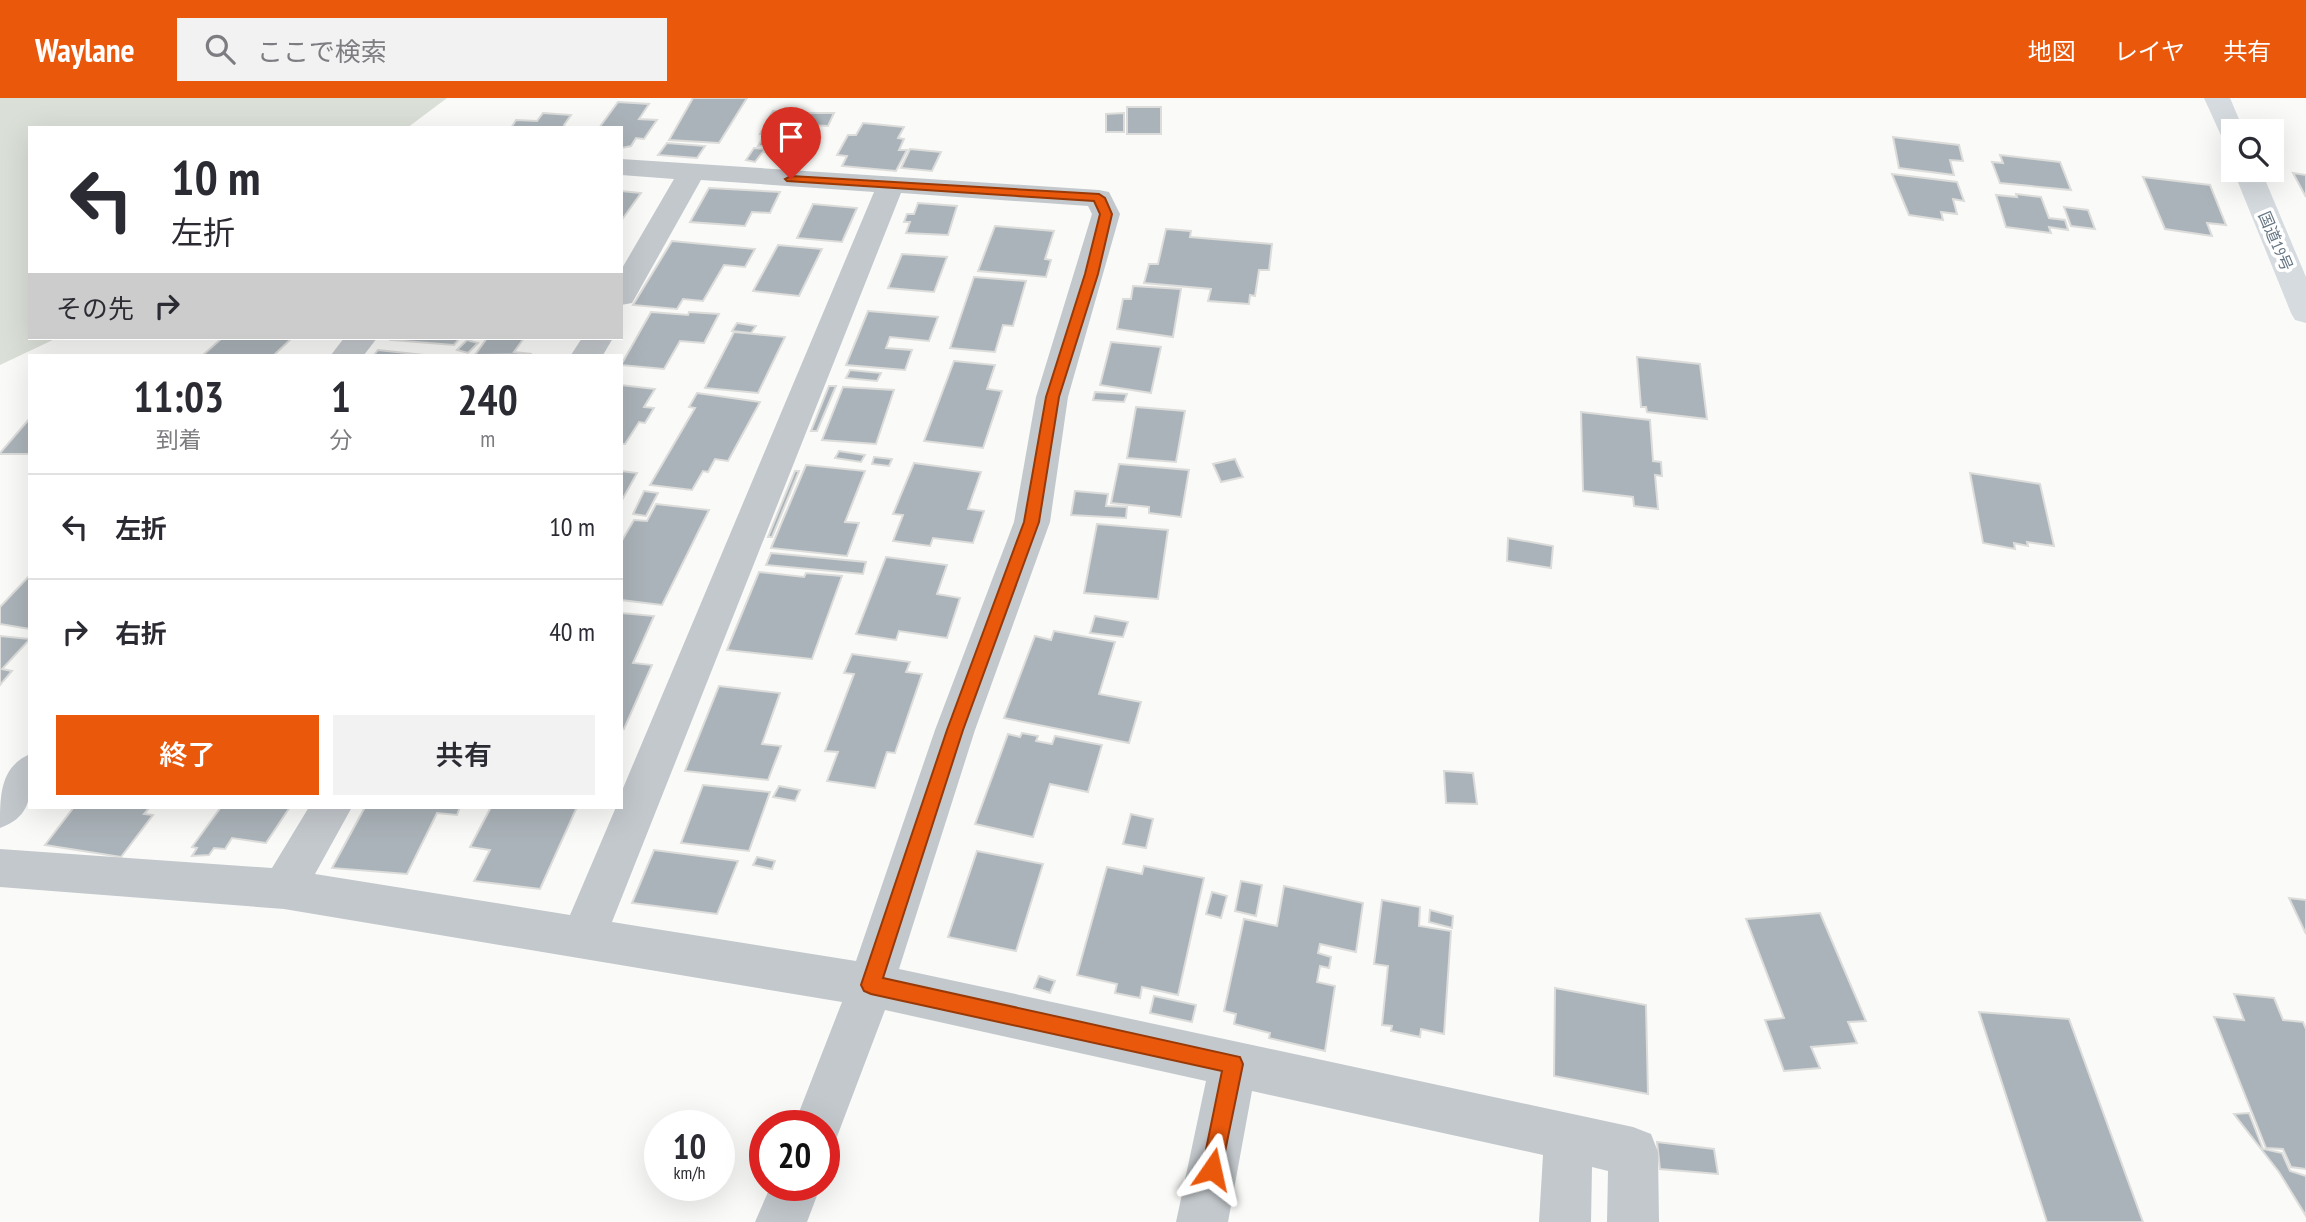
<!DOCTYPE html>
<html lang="ja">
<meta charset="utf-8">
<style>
body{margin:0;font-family:"PT Sans Narrow","Noto Sans JP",sans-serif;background:#f2f2f3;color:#2b2b33;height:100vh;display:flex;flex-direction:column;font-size:26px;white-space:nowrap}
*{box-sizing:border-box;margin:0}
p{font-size:23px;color:#7c7c81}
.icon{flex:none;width:38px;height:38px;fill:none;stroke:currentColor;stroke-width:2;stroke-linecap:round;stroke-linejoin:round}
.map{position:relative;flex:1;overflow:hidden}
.sheet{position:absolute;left:28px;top:256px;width:595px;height:455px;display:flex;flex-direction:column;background:#fff;border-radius:0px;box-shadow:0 7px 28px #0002}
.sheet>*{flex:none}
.hud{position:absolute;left:28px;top:28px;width:595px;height:214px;border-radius:0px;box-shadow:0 7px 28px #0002;background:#fff;color:#2b2b33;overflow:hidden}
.controls{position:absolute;left:2221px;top:21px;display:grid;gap:14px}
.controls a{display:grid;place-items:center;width:63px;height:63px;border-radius:0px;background:#fff;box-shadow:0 7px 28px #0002;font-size:35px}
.speed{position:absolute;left:644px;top:1012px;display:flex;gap:14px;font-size:35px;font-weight:700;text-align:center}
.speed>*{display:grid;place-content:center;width:91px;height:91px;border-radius:50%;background:#fff;box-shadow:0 7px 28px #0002;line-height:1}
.speed small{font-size:18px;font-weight:400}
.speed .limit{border:10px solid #d22;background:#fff;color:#111}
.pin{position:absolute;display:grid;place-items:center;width:60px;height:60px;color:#fff;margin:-72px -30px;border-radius:50% 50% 50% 0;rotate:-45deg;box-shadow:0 0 7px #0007}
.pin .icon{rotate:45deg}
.me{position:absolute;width:77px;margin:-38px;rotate:11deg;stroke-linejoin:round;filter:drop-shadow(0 0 5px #0008)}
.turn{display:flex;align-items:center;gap:24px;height:147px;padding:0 28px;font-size:32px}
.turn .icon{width:91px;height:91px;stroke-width:2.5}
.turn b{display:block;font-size:49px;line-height:60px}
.then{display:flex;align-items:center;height:66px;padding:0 28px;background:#0003;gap:14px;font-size:26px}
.eta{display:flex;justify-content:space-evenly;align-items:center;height:119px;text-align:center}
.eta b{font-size:42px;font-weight:600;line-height:49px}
.cta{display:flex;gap:14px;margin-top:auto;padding:14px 28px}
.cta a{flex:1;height:80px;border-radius:0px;background:#ea580c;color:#fff;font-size:28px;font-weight:600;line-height:80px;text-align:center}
.cta a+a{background:#f2f2f3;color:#2b2b33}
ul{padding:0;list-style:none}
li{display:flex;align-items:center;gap:21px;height:105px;padding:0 28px;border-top:2px solid #e1e1e2}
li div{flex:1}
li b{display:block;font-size:26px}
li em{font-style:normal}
header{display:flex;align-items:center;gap:42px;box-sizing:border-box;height:98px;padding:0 35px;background:#ea580c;color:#fff}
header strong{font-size:33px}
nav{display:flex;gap:38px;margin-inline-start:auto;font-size:24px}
.search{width:490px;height:63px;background:#f2f2f3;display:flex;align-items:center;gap:18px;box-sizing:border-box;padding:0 24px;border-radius:0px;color:#7c7c81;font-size:26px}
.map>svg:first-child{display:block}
.green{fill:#dadfd7}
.building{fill:#aab3b9;stroke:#dcdcda;stroke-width:2}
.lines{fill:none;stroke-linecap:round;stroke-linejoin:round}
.minor{fill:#c3c8cc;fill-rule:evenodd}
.highway{fill:#d6dbdf;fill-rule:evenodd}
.route{fill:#ea580c;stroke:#983908;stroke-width:2}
.labels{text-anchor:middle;stroke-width:7;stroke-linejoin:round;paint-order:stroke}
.far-street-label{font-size:16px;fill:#657683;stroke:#fff}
</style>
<header>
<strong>Waylane</strong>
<div class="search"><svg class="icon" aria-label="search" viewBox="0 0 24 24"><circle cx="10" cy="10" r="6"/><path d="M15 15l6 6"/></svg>ここで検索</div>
<nav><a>地図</a><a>レイヤ</a><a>共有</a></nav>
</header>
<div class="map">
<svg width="2306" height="1124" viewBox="0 0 2306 1124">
<rect width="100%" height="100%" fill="#fafaf8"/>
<!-- green -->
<path class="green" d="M0 0H447L407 30H30V240H57L0 267Z"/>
<!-- building -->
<g class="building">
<path d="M693 0H747L719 45 669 42Z"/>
<path d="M618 4 649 6 639 21 657 22 644 41 636 40 631 48 622 50 621 30H599Z"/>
<rect x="1127" y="9" width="34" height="27"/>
<path d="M773 13 807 15H834L828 28 812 27 805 39 820 40 810 59 775 57 777 55 765 54 768 48H758L765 36H760Z"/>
<path d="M543 15 571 17 564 27 566 30H511L516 22 537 23Z"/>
<path d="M1124 15V34H1106V16Z"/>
<path d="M863 25 904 29 898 40 904 41 899 52H907L896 73 842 68 847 58 837 57 848 37H856Z"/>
<path d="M1893 39 1959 47 1963 63 1950 62 1954 77 1899 70Z"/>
<path d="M667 45 705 48 697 60 658 57Z"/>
<path d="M754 50 765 51 755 64 746 62Z"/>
<path d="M910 51 941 54 932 73 901 70Z"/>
<path d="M2000 57 2060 64 2071 92 2000 85 1992 64 2003 65Z"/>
<path d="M2293 75 2306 77V99Z"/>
<path d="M1892 76 1957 84 1964 103 1953 101 1957 116 1941 114 1943 122 1909 117Z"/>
<path d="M2143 79 2210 87 2226 127 2207 125 2212 138 2165 131Z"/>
<path d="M709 90 780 94 770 115 752 114 745 128 690 124Z"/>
<path d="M621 93 641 95 621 123Z"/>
<path d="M2016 96 2041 99 2049 120 2065 122 2068 132 2049 129 2051 135 2006 129 1996 97 2017 99Z"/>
<path d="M918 105 957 108 948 137 906 135 910 124H904L907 116H914Z"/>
<path d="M813 106 857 110 842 144 797 140Z"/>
<path d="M2064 109 2088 112 2095 131 2071 128Z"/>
<path d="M995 128 1054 133 1045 161 1051 162 1046 179 978 173Z"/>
<path d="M1166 131 1191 133 1190 139 1272 146 1269 172H1259L1255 198 1250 197 1249 206 1208 203 1211 191 1144 185 1149 166H1158Z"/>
<path d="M672 143 755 151 745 169 724 167 703 203 683 201 677 211 633 207Z"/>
<path d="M778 147 822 151 799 198 753 193Z"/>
<path d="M902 156 947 159 934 194 888 190Z"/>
<path d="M974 179 1026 183 1013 228 1003 227 995 254 950 250Z"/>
<path d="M1133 188 1181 191 1173 239 1117 231 1123 201H1131Z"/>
<path d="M868 213 938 219 929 243 890 239 886 250 912 252 905 272 846 267Z"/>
<path d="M651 214 688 217 689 214 719 216 704 245 680 243 664 271 621 267Z"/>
<path d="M737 225 756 228 751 235 732 233Z"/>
<path d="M734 234 785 239 758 295 705 290Z"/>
<path d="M222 240H292L274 257H203Z"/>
<path d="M393 240H460L454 247 391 242Z"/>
<path d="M487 240H524L514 254 532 256 475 257Z"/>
<path d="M467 242 478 245 468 255 457 252Z"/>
<path d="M1111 244 1161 249 1151 295 1100 287Z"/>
<path d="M378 252 424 257H374Z"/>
<path d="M1637 259 1700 266 1707 321 1647 314 1646 309H1641Z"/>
<path d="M954 263 995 267 987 291 1002 293 983 350 924 343Z"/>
<path d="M850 272 881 275 877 283 846 280Z"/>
<path d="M621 287 655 291 644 309 654 310 645 325 639 324 625 346H621Z"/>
<path d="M829 288H836L817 333H811Z"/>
<path d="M843 289 894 292 876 346 822 342Z"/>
<path d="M1095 294 1127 296 1124 304 1093 302Z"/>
<path d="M697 295 760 304 728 363 715 361 708 374 703 373 692 392 650 387 695 310 689 309Z"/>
<path d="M1136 309 1185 313 1176 364 1127 360Z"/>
<path d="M1581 314 1650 322 1653 363 1661 364 1662 378 1655 377 1658 411 1634 408 1633 399 1583 393Z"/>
<path d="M30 320V356H0V355Z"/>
<path d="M839 353 865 357 861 364 835 360Z"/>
<path d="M874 359 892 361 889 368 872 366Z"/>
<path d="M1235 361 1243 379 1221 384 1213 366Z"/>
<path d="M914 365 981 374 968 411 984 413 973 445 933 440 930 448 893 443 903 417 893 416Z"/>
<path d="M1119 366 1189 372 1181 419 1149 415V409L1111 405Z"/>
<path d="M806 367 865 373 845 424 859 425 847 458 771 450Z"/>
<path d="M621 373 637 375 621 404Z"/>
<path d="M795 373H799L772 439H768Z"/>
<path d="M1970 375 2040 386 2054 448 2027 444 2028 448 2014 445 2015 451 1983 445Z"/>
<path d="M644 393 658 395 646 418 633 416Z"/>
<path d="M1075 393 1108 396 1106 408 1127 409 1126 420 1071 417Z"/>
<path d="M656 406 709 412 662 507 621 502V444L634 422 647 423Z"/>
<path d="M1097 426 1168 432 1158 501 1084 495Z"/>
<path d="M1508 440 1553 448 1551 470 1507 463Z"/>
<path d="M771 455 866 464 863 476 766 467Z"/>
<path d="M886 459 947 467 937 496 960 500 947 540 899 533 896 542 856 536Z"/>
<path d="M759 474 804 479 806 475 842 478 812 561 727 552Z"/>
<path d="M30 477V531L0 526V509Z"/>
<path d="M621 515 654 518 633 565 652 567 624 631 621 630Z"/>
<path d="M1095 518 1128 524 1123 539 1090 535Z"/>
<path d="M1054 533 1115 544 1099 596 1141 604 1129 645 1004 620 1035 538 1051 542Z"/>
<path d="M0 538 30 541 2 571 12 573 0 587Z"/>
<path d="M852 556 910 564 906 574 922 576 895 655 887 654 875 690 827 683 838 654 825 653 854 576 844 575Z"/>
<path d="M719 588 780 595 762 646 781 648 768 682 685 673Z"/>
<path d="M1022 635 1038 638 1036 643 1052 646 1055 638 1102 647 1088 694 1050 686 1033 739 975 726 1008 636 1020 639Z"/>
<path d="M1444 673 1473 675 1477 706 1446 705Z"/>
<path d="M703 687 770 694 749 753 681 745Z"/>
<path d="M779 688 800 692 795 703 773 699Z"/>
<path d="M74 709H150L144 716 153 717 121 759 45 747Z"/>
<path d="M221 709H290L266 745 232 740 225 751 214 750 209 757 192 758 197 750 192 749Z"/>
<path d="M365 709H460L457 717 437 715 407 776 332 770Z"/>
<path d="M491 709H577L540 791 474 783 490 752 470 749Z"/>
<path d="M1131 716 1153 721 1146 750 1123 746Z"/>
<path d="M654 752 738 763 717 816 632 805Z"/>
<path d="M977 753 1043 766 1016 853 948 839Z"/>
<path d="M757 759 775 763 772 771 753 767Z"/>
<path d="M1144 768 1204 780 1178 897 1142 889 1140 900 1115 895 1117 886 1077 877 1107 769 1142 776Z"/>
<path d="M1241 783 1262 787 1256 818 1235 813Z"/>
<path d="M1284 788 1363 805 1356 854 1320 846 1318 855 1331 859 1329 870 1320 868 1317 884 1335 888 1325 953 1269 940 1270 935 1234 926 1236 916 1224 913 1244 821 1277 828Z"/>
<path d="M1212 794 1227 798 1221 820 1206 816Z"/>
<path d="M2289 800 2306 802V836Z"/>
<path d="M1382 802 1420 809 1419 828 1451 833 1444 936 1421 931 1420 939 1391 933 1392 928 1382 927 1388 868 1374 866Z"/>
<path d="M1430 812 1453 818 1452 830 1429 824Z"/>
<path d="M1820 815 1866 923 1848 924 1857 945 1811 949 1820 970 1784 973 1765 922 1784 920 1746 821Z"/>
<path d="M1039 878 1055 883 1050 895 1034 890Z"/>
<path d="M1555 890 1646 907 1648 996 1554 978Z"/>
<path d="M2234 896 2274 900 2283 922 2303 924 2306 931V1071L2291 1069 2283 1051 2266 1050 2214 919 2244 922Z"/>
<path d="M1154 898 1196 907 1192 924 1150 915Z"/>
<path d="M1979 914 2069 921 2143 1124H2047Z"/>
<path d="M2249 1015 2263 1051 2282 1055 2290 1073 2306 1078V1118L2279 1074 2234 1016Z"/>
<path d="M1657 1044 1714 1051 1718 1076 1660 1071Z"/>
</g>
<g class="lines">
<!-- minor -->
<g class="minor">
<path d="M621 61 1099 92 1109 94 1120 116 1068 299 1050 424 975 632 899 871 1633 1029 1651 1036 1658 1054 1659 1124H1607L1608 1073 1592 1069 1591 1124H1539L1543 1057 1252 993 1228 1124H1176L1206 983 885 912 835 1044 824 1049V1027H794L842 904 284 811 0 789V751L272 770 309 709H352L315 776 570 817 616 709H621V695L874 94 701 82 636 198 632 205 621 207V172L674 81 621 77ZM901 95 1088 108 1092 116 1036 299 1014 424 935 632 856 863 612 824Z"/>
<path d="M344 240H377L364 257H331Z"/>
<path d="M582 240H613L603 257H571Z"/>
<path d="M30 656C30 689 37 717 0 730 0 697 0 669 30 656Z"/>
<path d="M771 1087H821L807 1124H755Z"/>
</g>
<!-- highway -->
<g class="highway">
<path d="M2204 0H2230L2244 33H2233V46L2224 44Z"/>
<path d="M2233 72H2261L2306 179V225L2295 222 2291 215Z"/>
</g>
</g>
<!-- route -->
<path class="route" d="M791 78 1099 96 1105 100 1112 116 1098 176 1059 299 1039 424 963 632 883 880 1240 959 1243 966 1220 1078 1212 1082 1205 1078 1202 1071 1222 973 871 896 864 893 861 887 947 632 1024 424 1046 299 1085 176 1100 116 1094 103 787 83 785 81Z"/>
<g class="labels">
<!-- far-street labels -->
<g class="far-street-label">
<text transform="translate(2276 143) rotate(67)" y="6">国道19号</text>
</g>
</g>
</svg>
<div class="controls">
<a><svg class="icon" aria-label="search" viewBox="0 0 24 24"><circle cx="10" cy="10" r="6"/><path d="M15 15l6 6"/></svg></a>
</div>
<div class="speed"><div>10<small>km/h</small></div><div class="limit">20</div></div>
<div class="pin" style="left:791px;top:81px;background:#d93025"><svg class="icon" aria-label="arrive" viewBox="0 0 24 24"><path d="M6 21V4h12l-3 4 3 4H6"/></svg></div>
<svg class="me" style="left:1212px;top:1071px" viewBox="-20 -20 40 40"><path d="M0-17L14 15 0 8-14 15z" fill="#ea580c" stroke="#fff" stroke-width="4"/></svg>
<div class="hud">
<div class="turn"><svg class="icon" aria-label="left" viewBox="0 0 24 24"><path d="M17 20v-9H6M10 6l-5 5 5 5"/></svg><div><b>10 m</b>左折</div></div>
<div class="then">その先<svg class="icon" aria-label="right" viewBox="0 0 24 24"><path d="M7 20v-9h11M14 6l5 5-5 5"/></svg></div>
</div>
<section class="sheet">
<div class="eta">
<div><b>11:03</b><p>到着</p></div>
<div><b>1</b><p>分</p></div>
<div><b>240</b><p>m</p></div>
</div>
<ul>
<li><svg class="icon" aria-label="left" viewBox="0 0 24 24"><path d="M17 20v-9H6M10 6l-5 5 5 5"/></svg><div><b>左折</b></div><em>10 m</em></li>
<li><svg class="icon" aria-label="right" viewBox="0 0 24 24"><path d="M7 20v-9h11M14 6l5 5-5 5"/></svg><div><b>右折</b></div><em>40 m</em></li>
</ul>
<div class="cta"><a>終了</a><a>共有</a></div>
</section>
</div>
